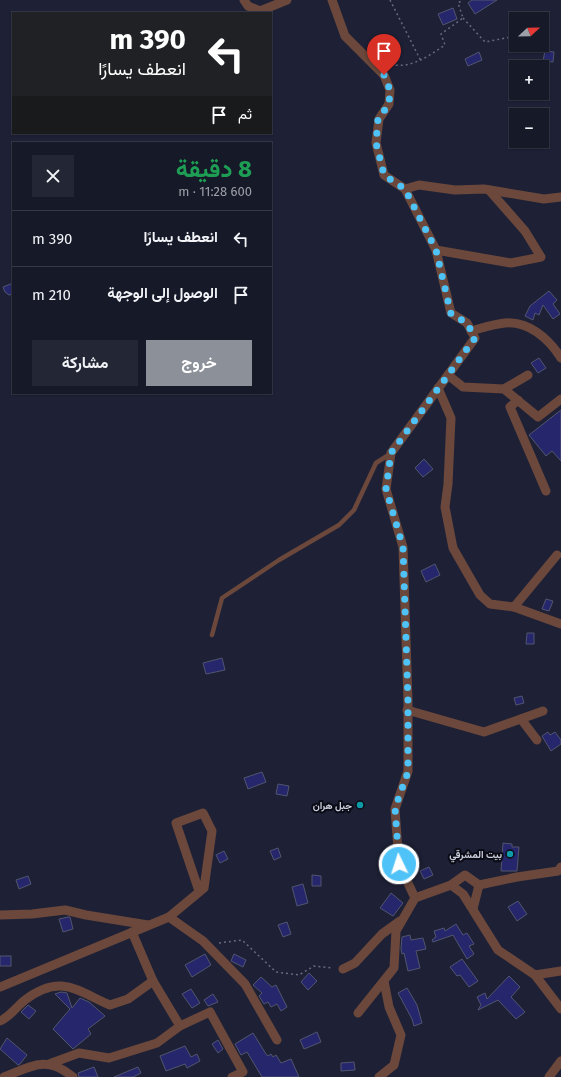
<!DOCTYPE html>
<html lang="ar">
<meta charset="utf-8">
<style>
body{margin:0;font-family:"Fira Sans",Vazirmatn,sans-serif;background:#232634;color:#f1f3f6;direction:rtl;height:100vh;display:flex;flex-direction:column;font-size:15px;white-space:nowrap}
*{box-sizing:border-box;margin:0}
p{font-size:13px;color:#9ea0a8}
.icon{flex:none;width:22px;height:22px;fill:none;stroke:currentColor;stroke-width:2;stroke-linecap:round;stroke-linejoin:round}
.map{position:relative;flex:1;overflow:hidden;direction:ltr}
.drawer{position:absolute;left:12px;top:142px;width:260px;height:252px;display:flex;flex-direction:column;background:#161928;border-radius:0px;box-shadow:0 1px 3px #0004,0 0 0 1px #353845;direction:rtl}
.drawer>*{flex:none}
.banner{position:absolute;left:12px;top:12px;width:260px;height:122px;border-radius:0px;box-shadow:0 1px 3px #0004,0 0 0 1px #353845;direction:rtl;background:#202124;color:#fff;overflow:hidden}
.needle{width:26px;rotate:68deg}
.tools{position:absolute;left:509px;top:12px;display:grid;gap:8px}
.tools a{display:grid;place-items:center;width:40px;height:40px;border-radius:0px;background:#161928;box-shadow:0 1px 3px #0004,0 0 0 1px #353845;font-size:20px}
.pin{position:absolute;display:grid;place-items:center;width:34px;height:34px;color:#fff;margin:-41px -17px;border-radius:50% 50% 50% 0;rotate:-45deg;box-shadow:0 0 4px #0007}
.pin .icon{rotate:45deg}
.me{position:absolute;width:44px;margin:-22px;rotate:356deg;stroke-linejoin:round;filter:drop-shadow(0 0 3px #0008)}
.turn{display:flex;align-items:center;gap:14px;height:84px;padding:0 20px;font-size:18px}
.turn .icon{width:52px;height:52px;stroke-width:2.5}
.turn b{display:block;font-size:28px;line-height:34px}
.then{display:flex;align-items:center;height:38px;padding:0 20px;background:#0003;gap:8px;font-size:15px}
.round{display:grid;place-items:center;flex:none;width:42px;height:42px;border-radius:0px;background:#232634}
.headline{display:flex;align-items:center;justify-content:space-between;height:68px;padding:0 20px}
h1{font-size:24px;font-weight:700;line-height:30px;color:#1e9e55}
.button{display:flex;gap:8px;margin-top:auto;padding:8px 20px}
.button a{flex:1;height:46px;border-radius:0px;background:#8c9099;color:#fff;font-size:16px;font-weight:700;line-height:46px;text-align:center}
.button a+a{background:#232634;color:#f1f3f6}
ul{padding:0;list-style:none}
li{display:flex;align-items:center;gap:12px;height:56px;padding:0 20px;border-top:1px solid #353845}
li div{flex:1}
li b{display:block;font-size:15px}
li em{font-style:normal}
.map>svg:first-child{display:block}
.building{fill:#26266d;stroke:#51556d}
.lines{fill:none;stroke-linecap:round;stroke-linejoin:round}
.path{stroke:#676a7c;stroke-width:1.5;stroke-dasharray:2 3;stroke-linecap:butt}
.lane{stroke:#6b483b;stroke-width:4.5}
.street{stroke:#6b483b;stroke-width:9}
.route{stroke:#4fc3f7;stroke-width:7;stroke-dasharray:0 12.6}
.culture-dot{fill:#0f9aa8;stroke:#0a0b15;stroke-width:1.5}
.labels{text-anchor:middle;stroke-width:4;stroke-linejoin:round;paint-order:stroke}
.poi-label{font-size:10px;font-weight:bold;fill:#cdd0de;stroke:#0a0b15;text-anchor:end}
</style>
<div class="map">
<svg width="561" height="1077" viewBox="0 0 561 1077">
<rect width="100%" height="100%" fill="#1e2136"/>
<!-- building -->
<g class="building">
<path d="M472 0H497L475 14 468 3Z"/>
<path d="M453 8 457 19 443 25 438 14Z"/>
<path d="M545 51 554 52 553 62 543 61Z"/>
<path d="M479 52 482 60 468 66 465 59Z"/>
<path d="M13 283V294L9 295 5 292 3 287Z"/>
<path d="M549 291 557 300 553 304 560 314 553 319 543 305 539 315 535 313 533 320 525 316 530 306Z"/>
<path d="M539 358 546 368 538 373 531 363Z"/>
<path d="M561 410V461L552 451 546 456 529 435Z"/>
<path d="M424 459 433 469 423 477 415 468Z"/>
<path d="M435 564 440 575 426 582 421 571Z"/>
<path d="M546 599 553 601 549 611 542 609Z"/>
<path d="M527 633H534V644H526Z"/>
<path d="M222 658 225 670 206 674 203 663Z"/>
<path d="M522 696 524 703 516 705 514 698Z"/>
<path d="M548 732 550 735 555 732 561 740V744L551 751 542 736Z"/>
<path d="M262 772 266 782 248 789 244 778Z"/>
<path d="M278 784 289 786 287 796 276 794Z"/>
<path d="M503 843 512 844V847H519L517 871H501Z"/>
<path d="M278 848 281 857 274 860 270 851Z"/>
<path d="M224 851 228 859 220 863 216 855Z"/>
<path d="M429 867 433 875 424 879 420 871Z"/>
<path d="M312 875 321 876V886H312Z"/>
<path d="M28 876 31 884 19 889 16 880Z"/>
<path d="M303 884 308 903 297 906 292 887Z"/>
<path d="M391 893 403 903 393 916 380 908Z"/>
<path d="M518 901 527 914 517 921 508 907Z"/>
<path d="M68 917H70L73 929 63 932 59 919Z"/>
<path d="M287 922 291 934 283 937 278 925Z"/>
<path d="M456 924 463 935 467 933 474 944 469 946 474 954 467 959 453 935 433 942 432 940 436 937 434 931 444 928 445 931Z"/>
<path d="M410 935 411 940 423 938 426 949 416 951 420 968 408 971 404 953 402 954 401 949 402 937Z"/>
<path d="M205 954 211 965 192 977 185 965Z"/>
<path d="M234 954 246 960 243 967 231 961Z"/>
<rect x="0" y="956" width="11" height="10"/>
<path d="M462 959 478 981 469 987 460 975 457 976 450 967Z"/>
<path d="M309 973 317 981 308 990 301 982Z"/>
<path d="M509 976 520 987 511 997 525 1012 516 1019 498 1000 478 1010 481 1005 477 997 485 993 487 999Z"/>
<path d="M261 977 272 987 276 985 287 1007 281 1011 277 1004 271 1007 268 1002 264 1004 259 996 262 993 253 985Z"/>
<path d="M407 988 417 1005 422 1023 414 1026 412 1019 398 993Z"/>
<path d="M191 989 200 1003 192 1008 182 994Z"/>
<path d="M61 992 67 993 72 1008 80 998 89 1002 105 1016 88 1029 91 1034 73 1049 53 1029 70 1009 55 994Z"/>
<path d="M213 994 218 1002 208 1006 204 1000Z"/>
<path d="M28 1005 36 1011 29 1019 21 1012Z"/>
<path d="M317 1032 321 1042 304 1049 300 1040Z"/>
<path d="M253 1033 266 1054 268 1056 271 1054 273 1057 276 1055 281 1063 291 1059 299 1077H262L247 1052 241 1055 235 1044Z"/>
<path d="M7 1038 27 1055 20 1064 18 1065 0 1049Z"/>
<path d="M218 1040 223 1049 218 1053 212 1044Z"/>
<path d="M185 1046 191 1057 197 1054 200 1061 187 1068 185 1064 166 1071 160 1056Z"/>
<path d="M354 1062 355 1070 341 1071V1063Z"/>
<path d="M94 1067 98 1077H79L78 1073Z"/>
<path d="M138 1067 141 1073 133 1077H114Z"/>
</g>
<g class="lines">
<!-- path -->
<g class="path">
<path d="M390 0 421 61"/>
<path d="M463 18 485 42 516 36"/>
<path d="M386 63C408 71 427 57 445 45L441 34 463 18 458 3 463 0"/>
<path d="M219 943 242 940 276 972 299 975 314 966 333 968"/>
</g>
<!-- lane -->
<path class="lane" d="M212 635 222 598 279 560 339 525 354 510 376 463 390 454"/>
<!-- street -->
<g class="street">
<path d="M244 0 248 6 260 11 287 0"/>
<path d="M332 0 345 36 384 75 390 90 389 104 379 119 376 143 384 175 405 189 436 250 451 313 467 323 475 338 391 453 386 489 403 547 408 701V771L395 809 399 864 415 898 451 885 463 894 498 950 535 975 561 1009"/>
<path d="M405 189 419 185 455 190 484 189 544 199 561 197"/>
<path d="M436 250 511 263 541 257 525 231 489 190"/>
<path d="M471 331C482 328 494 324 505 323 529 321 549 339 561 358"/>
<path d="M448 375 463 387 504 389 538 417 561 399"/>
<path d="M438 388 451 418 448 484 445 507 453 548 480 595 490 604 514 607 561 624"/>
<path d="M504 389 528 375"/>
<path d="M518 400 510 407 546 491"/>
<path d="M514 607 557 555"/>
<path d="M407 710 484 732 543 711"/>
<path d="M521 719 537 740"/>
<path d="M451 885 465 875 479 885 517 877 558 871 561 867"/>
<path d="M473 909 479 885"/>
<path d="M0 915 32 914 65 910 86 915 148 925"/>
<path d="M169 917 203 941 245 984 277 1040"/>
<path d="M132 932 153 981 180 1026"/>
<path d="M343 969 355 963 382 934 400 921"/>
<path d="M535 975 561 971"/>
<path d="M0 987 169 917 204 888 212 831 203 813 176 823 199 891"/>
<path d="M358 1013 394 968 396 931 415 898"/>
<path d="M0 1021C11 1016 16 1007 25 1000 61 973 77 991 110 1005L128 999 153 981"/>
<path d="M49 1064 79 1053 109 1058 157 1043 180 1026 210 1012 243 1072 232 1077"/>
<path d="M4 1077C32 1066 47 1055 73 1077"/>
<path d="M379 1077 394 1065 401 1035 389 1007 384 981"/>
<path d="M549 1077 561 1061"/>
</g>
</g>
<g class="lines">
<!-- route -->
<path class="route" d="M384 75 390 90 389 104 378 119 376 143 384 175 405 189 436 250 451 314 467 323 475 338 391 453 386 489 403 547 408 701V772L395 808 399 864"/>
</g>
<!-- markers -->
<g class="culture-dot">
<circle cx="360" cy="805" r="4"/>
<circle cx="510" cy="854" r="4"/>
</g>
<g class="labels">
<!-- poi labels -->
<g class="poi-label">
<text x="352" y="809">جبل هران</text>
<text x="502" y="858">بيت المشرقي</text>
</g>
</g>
</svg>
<div class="tools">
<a><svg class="needle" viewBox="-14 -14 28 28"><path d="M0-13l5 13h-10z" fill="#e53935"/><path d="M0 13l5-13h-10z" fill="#9ea0a8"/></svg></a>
<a>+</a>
<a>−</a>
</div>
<div class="pin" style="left:384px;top:75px;background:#d93025"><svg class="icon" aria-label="arrive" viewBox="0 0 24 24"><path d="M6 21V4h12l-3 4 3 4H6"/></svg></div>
<svg class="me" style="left:399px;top:864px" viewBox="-20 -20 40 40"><circle r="17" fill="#4fc3f7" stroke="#fff" stroke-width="3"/><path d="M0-11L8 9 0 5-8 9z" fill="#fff"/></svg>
<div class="banner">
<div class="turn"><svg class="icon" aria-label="left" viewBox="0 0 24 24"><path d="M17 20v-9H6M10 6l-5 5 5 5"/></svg><div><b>390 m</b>انعطف يسارًا</div></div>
<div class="then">ثم<svg class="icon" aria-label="arrive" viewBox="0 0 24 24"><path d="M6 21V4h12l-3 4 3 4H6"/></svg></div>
</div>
<section class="drawer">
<div class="headline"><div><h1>8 دقيقة</h1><p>600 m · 11:28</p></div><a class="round"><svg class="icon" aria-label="close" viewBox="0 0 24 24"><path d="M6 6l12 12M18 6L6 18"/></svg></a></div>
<ul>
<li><svg class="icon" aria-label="left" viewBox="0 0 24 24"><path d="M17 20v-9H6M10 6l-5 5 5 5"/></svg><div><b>انعطف يسارًا</b></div><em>390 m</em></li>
<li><svg class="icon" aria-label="arrive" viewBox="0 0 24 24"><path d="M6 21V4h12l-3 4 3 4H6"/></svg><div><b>الوصول إلى الوجهة</b></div><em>210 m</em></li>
</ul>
<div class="button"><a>خروج</a><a>مشاركة</a></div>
</section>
</div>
